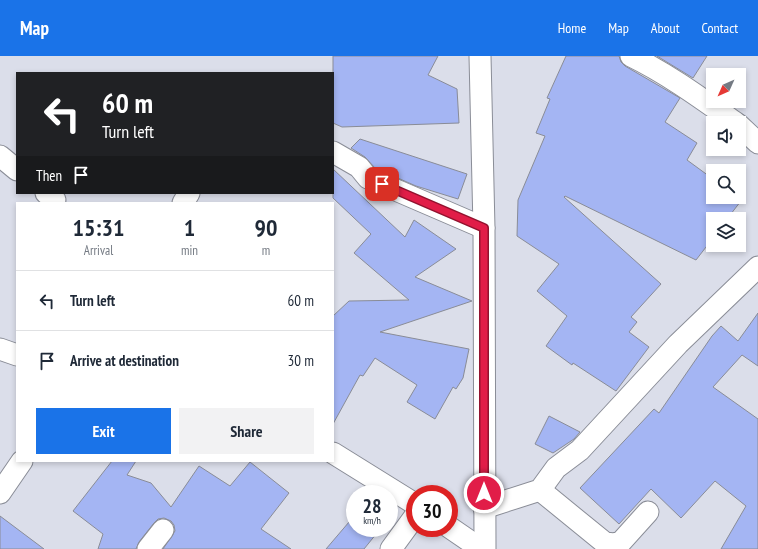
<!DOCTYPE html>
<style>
body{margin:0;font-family:"PT Sans Narrow",sans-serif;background:#f2f2f3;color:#1f2937;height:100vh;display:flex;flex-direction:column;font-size:15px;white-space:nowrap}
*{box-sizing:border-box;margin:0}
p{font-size:13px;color:#747a83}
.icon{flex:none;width:22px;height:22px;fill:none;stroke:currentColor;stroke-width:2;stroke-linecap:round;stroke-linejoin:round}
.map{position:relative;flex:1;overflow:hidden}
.details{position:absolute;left:16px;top:146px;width:318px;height:260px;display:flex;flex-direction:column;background:#fff;border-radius:0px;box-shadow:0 2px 6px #0003}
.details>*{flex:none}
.banner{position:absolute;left:16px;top:16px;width:318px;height:122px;border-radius:0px;box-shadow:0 2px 6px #0003;background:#202124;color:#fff;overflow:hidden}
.needle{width:26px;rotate:225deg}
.controls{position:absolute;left:706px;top:12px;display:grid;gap:8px}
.controls a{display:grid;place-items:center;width:40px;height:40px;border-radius:0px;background:#fff;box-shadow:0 2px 6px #0003;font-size:20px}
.speed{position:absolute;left:346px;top:429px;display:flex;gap:8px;font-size:20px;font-weight:700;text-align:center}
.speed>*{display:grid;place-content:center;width:52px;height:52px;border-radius:50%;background:#fff;box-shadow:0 2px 6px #0003;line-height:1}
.speed small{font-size:10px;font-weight:400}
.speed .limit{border:6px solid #d22;background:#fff;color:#111}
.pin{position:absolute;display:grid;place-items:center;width:34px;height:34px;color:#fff;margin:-17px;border-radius:8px;box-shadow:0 2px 6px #0006}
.me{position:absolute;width:44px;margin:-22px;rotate:0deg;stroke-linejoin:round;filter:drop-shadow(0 0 3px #0008)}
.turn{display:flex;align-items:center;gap:14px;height:84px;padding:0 20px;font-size:18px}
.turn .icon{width:52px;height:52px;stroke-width:2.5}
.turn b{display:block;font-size:28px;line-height:34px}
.then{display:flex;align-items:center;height:38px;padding:0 20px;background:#0003;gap:8px;font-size:15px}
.eta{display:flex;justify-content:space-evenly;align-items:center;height:68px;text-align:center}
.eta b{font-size:24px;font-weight:600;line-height:28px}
.cta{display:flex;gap:8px;margin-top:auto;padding:8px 20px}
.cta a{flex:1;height:46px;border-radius:0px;background:#1a73e8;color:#fff;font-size:16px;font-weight:600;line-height:46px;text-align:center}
.cta a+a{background:#f2f2f3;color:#1f2937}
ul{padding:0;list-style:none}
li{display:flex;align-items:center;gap:12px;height:60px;padding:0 20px;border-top:1px solid #e0e1e3}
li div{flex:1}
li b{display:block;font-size:15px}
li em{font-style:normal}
header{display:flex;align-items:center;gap:24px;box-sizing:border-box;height:56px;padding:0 20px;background:#1a73e8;color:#fff}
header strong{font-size:19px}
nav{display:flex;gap:22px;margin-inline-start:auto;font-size:14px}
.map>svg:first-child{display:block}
.building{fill:#a4b5f3;stroke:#898c97}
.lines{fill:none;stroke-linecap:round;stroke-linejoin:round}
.minor-casing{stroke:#8a8d97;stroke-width:23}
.minor{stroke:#fff;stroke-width:21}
.route-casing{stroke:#92132f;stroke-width:10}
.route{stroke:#e11d48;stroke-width:7}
</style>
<header>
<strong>Map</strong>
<nav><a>Home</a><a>Map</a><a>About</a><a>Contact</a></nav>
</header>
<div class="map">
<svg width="758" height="493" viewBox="0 0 758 493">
<rect width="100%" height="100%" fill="#dbdeea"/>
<!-- building -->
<g class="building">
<path d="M333 0H438L428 19 457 33 459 67 342 71 333 67Z"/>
<path d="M566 0H619L621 6 625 10 680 42 665 66 697 87 687 104 713 123V141H744L727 163H713V182L696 204 565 140 564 141 661 228 631 261 637 266 629 276 649 291 616 335 573 307 572 309 546 290 567 260 537 235 559 208 517 180 518 144 545 80 536 77 550 43 547 42Z"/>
<path d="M657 0H707L693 22Z"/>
<path d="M360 83 467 118 458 143 416 130 375 112 365 101 351 92Z"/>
<path d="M333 113 405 181 414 164 456 193 415 221 472 245 380 276 469 293 463 322 456 333 453 331 435 363 407 346 417 329 375 302 363 320 360 319 333 368V260L349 245 409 244 354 197 371 178 333 142Z"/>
<path d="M758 257V310L742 299 713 331 758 363V493H721L746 450 715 425 681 462 651 433 619 468 580 432 654 353 659 357 712 280 721 270 738 285Z"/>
<path d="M549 360 580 376 574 383 553 397 535 388Z"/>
<path d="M112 405H136L127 419 151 427 171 451 199 410 230 430 250 406 289 437 261 473 291 493H163L175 475 174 469 171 465 164 462 158 463 154 467 139 486 136 493H98L103 478 73 455Z"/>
<path d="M355 459V472H381L364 493H326Z"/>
<path d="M0 460 44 493H0Z"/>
</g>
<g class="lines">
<defs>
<g id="minor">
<path d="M480 0 484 172 485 493"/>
<path d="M631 0C668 18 702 43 736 67"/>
<path d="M739 69 758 87"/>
<path d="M333 96 359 111 368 122 484 172"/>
<path d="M0 100 17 114"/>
<path d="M46 137 55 144"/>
<path d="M183 147 189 137"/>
<path d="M0 293 17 299"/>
<path d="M333 397 415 448"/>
<path d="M540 434 605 487 614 488 621 486 648 456"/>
<path d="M0 437 22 405"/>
<path d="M484 452 540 434 556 412 580 394 678 288 758 211"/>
<path d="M449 471 481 493"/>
<path d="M148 493 163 474"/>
<path d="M391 493 415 460"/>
</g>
</defs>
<!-- minor casing -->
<use href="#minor" class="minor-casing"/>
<!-- minor -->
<use href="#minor" class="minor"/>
</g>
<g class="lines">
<defs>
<path id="route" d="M382 128 484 172V437"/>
</defs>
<!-- route casing -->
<use href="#route" class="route-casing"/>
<!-- route -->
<use href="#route" class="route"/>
</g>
</svg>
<div class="controls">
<a><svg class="needle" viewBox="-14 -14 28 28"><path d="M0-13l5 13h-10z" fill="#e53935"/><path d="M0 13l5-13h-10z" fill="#747a83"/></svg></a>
<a><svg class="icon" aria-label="sound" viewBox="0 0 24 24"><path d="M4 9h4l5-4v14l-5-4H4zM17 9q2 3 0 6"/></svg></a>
<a><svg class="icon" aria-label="search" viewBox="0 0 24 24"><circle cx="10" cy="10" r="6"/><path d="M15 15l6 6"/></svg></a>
<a><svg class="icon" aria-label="layers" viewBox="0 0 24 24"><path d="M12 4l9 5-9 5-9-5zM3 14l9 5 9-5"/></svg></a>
</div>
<div class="speed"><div>28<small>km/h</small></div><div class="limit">30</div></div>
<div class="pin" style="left:382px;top:128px;background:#d93025"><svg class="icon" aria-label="arrive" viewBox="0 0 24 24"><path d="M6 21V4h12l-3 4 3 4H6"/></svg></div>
<svg class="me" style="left:484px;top:437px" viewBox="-20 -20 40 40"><circle r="17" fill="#e11d48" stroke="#fff" stroke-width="3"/><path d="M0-11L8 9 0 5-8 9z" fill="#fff"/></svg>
<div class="banner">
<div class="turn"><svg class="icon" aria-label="left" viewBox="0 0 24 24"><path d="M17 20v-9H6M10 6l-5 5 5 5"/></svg><div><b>60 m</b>Turn left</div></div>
<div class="then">Then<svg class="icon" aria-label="arrive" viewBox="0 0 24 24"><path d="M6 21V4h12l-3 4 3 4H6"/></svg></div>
</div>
<section class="details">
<div class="eta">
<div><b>15:31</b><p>Arrival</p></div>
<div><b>1</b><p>min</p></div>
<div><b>90</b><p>m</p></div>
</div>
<ul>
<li><svg class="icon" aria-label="left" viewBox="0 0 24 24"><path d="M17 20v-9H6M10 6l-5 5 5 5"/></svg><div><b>Turn left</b></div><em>60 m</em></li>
<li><svg class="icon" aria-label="arrive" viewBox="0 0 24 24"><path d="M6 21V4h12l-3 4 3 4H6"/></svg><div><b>Arrive at destination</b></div><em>30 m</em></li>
</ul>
<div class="cta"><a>Exit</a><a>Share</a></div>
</section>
</div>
